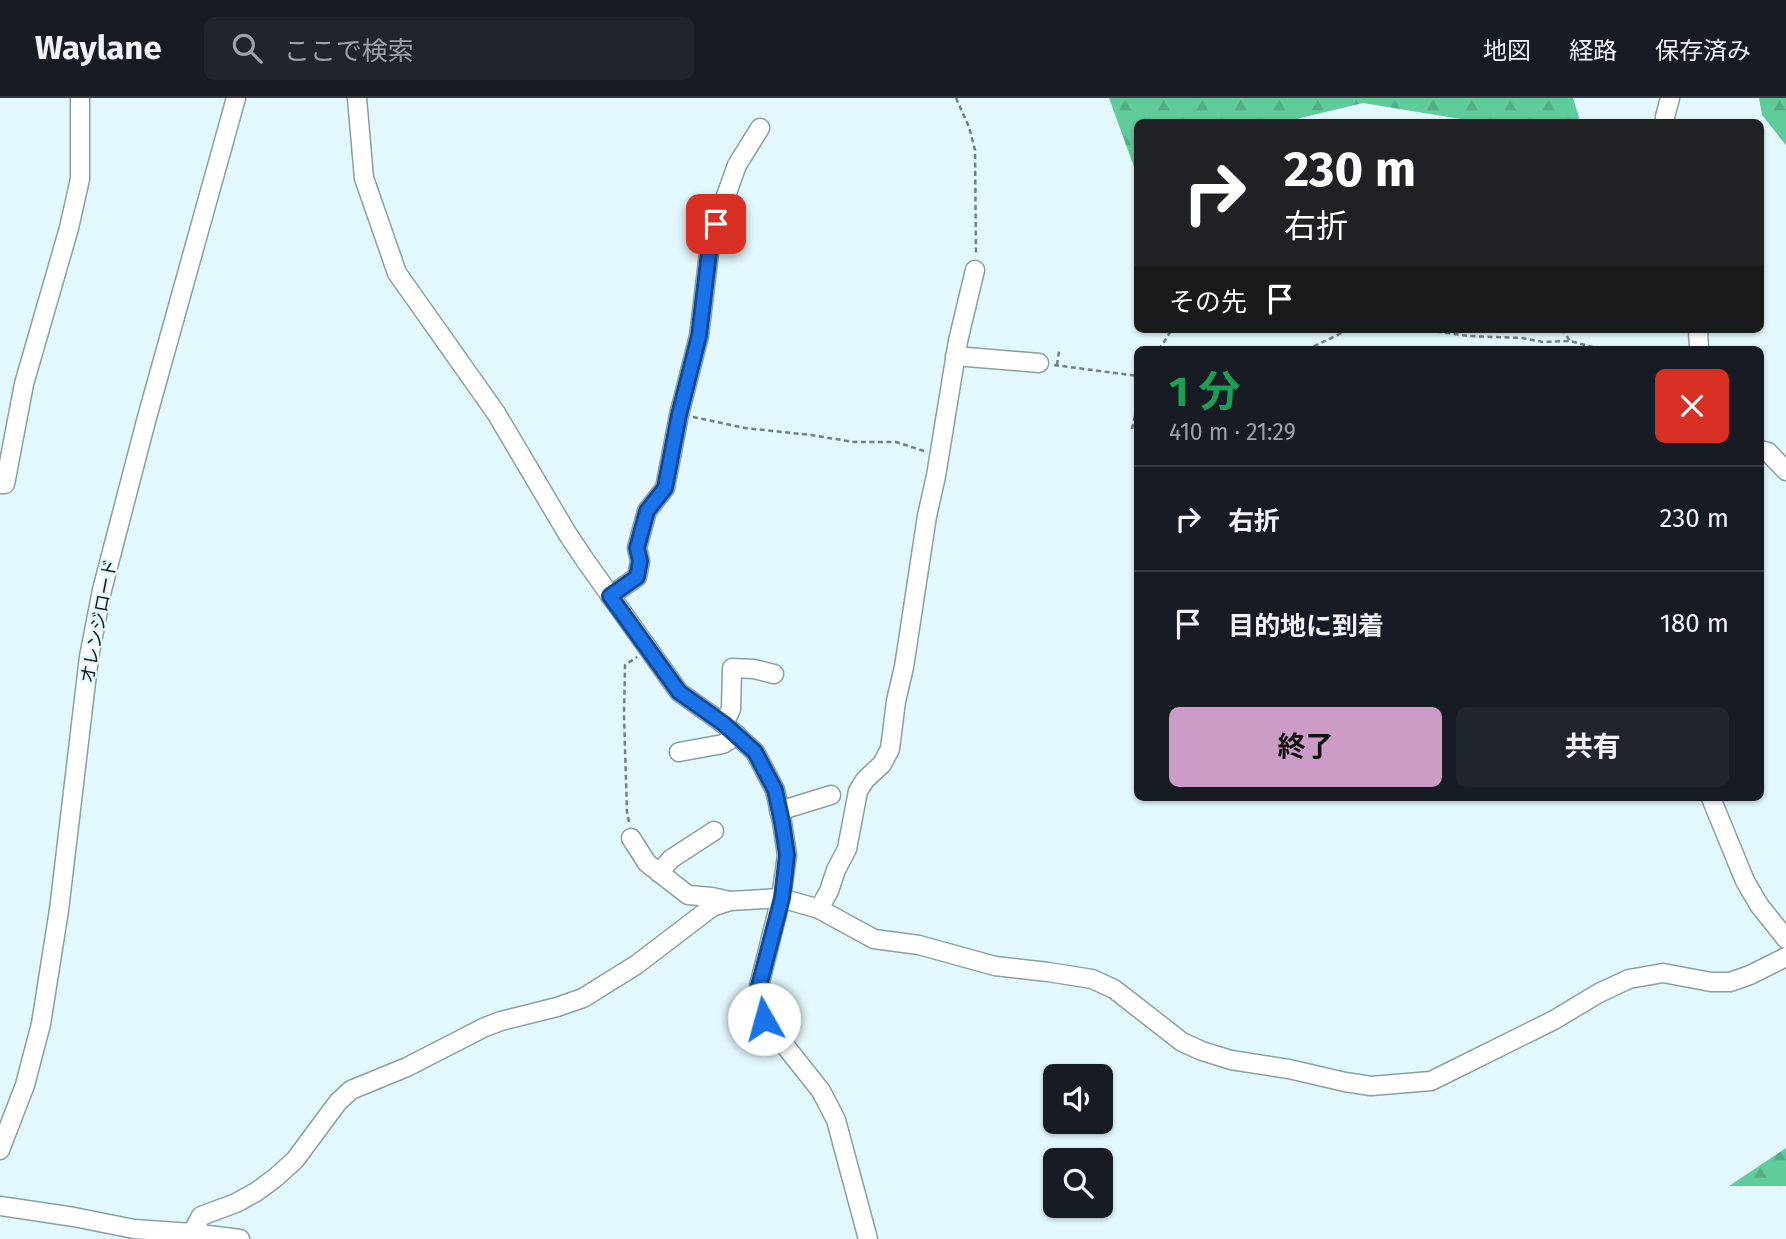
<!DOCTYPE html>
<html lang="ja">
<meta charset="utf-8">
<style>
body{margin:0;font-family:"Fira Sans","Noto Sans JP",sans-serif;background:#20242c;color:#f1f3f6;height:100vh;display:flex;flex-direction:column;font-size:26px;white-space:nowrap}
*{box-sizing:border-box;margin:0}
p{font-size:23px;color:#9ea1a6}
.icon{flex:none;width:38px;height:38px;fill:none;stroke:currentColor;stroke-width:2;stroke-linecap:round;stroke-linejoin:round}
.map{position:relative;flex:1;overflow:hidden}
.drawer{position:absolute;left:1134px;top:248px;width:630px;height:455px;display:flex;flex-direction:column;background:#171b24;border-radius:10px;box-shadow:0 2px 5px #0004}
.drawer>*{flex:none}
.top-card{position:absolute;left:1134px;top:21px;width:630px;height:214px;border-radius:10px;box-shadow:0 2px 5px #0004;background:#202124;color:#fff;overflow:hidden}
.fabs{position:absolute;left:1043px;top:966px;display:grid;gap:14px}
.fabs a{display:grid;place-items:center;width:70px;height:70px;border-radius:10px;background:#171b24;box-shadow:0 2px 5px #0004;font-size:35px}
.pin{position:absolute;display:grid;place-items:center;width:60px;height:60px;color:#fff;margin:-30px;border-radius:14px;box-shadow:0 4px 10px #0006}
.me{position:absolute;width:77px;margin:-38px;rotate:353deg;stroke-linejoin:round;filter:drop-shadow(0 0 5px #0008)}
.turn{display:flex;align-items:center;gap:24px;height:147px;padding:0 35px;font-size:32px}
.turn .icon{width:91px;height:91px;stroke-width:2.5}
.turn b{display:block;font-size:49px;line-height:60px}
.then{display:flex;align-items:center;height:66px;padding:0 35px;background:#0003;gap:14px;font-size:26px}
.round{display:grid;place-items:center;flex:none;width:74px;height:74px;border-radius:10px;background:#20242c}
.headline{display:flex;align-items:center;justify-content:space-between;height:119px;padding:0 35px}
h1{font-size:42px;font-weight:700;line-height:52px;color:#1e9e55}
.action{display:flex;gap:14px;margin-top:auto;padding:14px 35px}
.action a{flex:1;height:80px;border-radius:10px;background:#cc9bc6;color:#111;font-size:28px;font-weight:700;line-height:80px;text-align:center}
.action a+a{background:#20242c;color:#f1f3f6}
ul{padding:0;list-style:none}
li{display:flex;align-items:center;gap:21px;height:105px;padding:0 35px;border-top:2px solid #363941}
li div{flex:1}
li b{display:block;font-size:26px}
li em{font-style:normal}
header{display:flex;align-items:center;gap:42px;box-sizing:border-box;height:98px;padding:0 35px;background:#171b24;border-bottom:2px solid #363941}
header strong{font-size:33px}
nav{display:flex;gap:38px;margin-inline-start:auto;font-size:24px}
.search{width:490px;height:63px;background:#20242c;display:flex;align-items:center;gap:18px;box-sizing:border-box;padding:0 24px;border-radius:10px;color:#9ea1a6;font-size:26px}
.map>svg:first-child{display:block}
.forest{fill:url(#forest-firs)}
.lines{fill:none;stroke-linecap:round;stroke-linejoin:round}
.minor-casing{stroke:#8b9fa3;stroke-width:21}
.path{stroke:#718082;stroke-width:2.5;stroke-dasharray:5 3.5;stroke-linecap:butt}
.minor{stroke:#fff;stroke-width:18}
.route-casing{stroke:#114b97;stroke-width:18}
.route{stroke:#1a73e8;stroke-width:12}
.labels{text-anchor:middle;stroke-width:5;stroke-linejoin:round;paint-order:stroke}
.street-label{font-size:18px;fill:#101819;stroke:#e2f8fc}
</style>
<header>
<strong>Waylane</strong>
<div class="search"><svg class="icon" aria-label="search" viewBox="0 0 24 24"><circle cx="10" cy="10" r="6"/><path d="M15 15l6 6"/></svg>ここで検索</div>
<nav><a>地図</a><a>経路</a><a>保存済み</a></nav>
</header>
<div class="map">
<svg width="1786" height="1141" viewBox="0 0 1786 1141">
<defs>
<pattern id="forest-firs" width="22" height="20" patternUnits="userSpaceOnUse" patternTransform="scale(1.75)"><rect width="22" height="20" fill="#60cb9b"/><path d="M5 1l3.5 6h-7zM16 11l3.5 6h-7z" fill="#52ae85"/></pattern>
</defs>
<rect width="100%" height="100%" fill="#e2f8fc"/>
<!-- forest -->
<g class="forest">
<path d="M1109 0H1573L1579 19 1578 24H1479L1363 5 1284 24H1138L1137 77Z"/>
<path d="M1759 0H1786V47L1762 17Z"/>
<path d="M1786 1050V1088H1729Z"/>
</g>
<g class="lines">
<defs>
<g id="minor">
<path d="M357 0 364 80 397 175 496 315 567 435 585 462 679 594 724 626 755 654 775 692 782 724 787 757 781 800 759 888 764 921 821 993 836 1022 868 1141"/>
<path d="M1665 24V19L1670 0"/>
<path d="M1698 231 1699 252"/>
<path d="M955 258 1039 265"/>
<path d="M1760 352 1768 354 1786 373"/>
<path d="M0 386H5L24 286 69 130 80 81V0"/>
<path d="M610 498 637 479 640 463 637 450 647 413 665 390 679 317 699 238 709 155 716 126 737 67 760 30"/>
<path d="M724 626 731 611 732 570 754 571 774 576"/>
<path d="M679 654 723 646 737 637"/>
<path d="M1711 700 1745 783 1759 807 1786 841"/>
<path d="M779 713 831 697"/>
<path d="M631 740 647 765 688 797 712 799 730 803"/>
<path d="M659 775 671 761 714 733"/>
<path d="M819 811 829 793 836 772 847 751 858 693 865 682 882 666 890 651 896 603 904 569 927 418 936 378 958 243 975 172"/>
<path d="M0 1052 25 987 41 926 59 812 89 559 102 492 146 323 236 0"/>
<path d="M0 1108 74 1119 134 1131 192 1135 240 1141"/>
<path d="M192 1135 201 1118 236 1105 256 1094 275 1080 295 1062 338 1004 351 992 407 969 485 929 501 923 557 909 583 900 636 867 712 809 730 803 781 800 819 811 874 841 919 847 995 868 1048 874 1092 881 1114 891 1182 944 1202 953 1231 962 1289 971 1345 984 1371 988 1431 983 1554 922 1599 895 1629 881 1663 875 1711 884H1730L1750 877 1786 859"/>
</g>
</defs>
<!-- minor casing -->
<use href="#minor" class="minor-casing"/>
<!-- path -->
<g class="path">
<path d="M956 0 969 29 975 52 976 158"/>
<path d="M1420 231 1468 238 1522 240 1543 244 1570 243 1604 252"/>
<path d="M1562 231 1570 243"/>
<path d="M1159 252 1172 231"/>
<path d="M1306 252 1350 231"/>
<path d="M1054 267 1138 278"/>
<path d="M1057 267 1059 253"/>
<path d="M693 319 745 330 811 337 854 344H896L924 353"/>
<path d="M1132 331 1138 304"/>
<path d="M629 724 627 714 624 617 625 567 637 559"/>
</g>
<!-- minor -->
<use href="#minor" class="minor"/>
</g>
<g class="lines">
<defs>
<path id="route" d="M716 126 709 155 699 238 679 317 665 390 647 413 637 450 640 463 637 479 610 498 679 594 724 626 755 654 775 692 782 724 787 757 782 800 759 888 764 921"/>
</defs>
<!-- route casing -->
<use href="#route" class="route-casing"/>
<!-- route -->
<use href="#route" class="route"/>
</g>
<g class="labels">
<!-- street labels -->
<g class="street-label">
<text transform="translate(99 523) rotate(-79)" y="6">オレンジロード</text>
</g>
</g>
</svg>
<div class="fabs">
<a><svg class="icon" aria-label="sound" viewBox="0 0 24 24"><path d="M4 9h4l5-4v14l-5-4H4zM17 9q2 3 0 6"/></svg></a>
<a><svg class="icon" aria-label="search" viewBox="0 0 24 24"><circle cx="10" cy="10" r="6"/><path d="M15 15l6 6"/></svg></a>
</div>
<div class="pin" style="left:716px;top:126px;background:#d93025"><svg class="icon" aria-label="arrive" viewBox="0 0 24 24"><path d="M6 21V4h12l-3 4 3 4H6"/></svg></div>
<svg class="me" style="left:764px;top:921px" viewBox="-20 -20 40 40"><circle r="19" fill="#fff"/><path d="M0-13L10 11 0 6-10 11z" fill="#1a73e8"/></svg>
<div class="top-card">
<div class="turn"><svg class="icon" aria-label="right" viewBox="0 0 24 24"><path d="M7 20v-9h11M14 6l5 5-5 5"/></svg><div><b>230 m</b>右折</div></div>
<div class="then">その先<svg class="icon" aria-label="arrive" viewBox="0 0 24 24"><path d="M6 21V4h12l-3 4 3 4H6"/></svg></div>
</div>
<section class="drawer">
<div class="headline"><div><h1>1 分</h1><p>410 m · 21:29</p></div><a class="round" style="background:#d93025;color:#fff"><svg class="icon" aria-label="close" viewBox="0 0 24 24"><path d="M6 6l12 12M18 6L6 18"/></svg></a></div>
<ul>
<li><svg class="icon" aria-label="right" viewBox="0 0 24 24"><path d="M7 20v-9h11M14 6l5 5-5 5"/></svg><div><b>右折</b></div><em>230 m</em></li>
<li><svg class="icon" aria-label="arrive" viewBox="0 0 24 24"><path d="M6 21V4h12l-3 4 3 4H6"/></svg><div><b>目的地に到着</b></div><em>180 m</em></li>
</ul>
<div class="action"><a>終了</a><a>共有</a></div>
</section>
</div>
